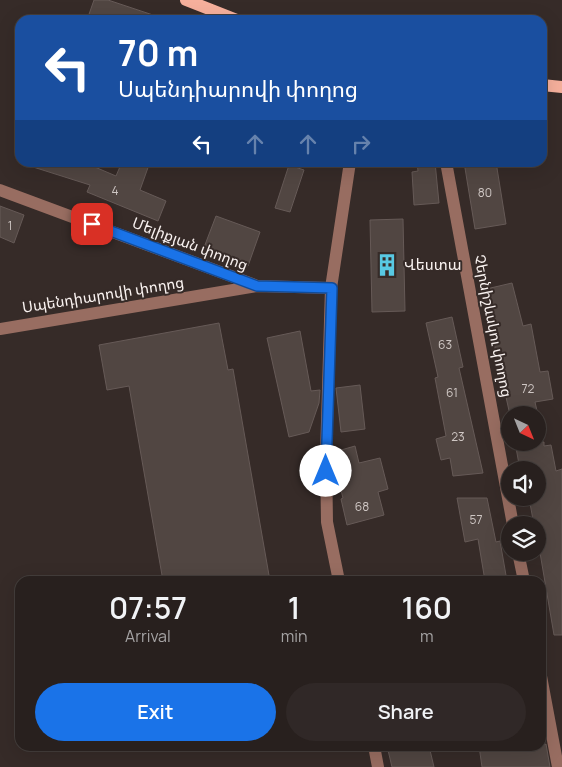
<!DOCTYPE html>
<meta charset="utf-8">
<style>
body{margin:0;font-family:Manrope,"Noto Sans Armenian",sans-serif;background:#302827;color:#f1f3f6;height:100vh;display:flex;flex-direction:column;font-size:19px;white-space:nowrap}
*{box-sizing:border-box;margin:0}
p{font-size:16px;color:#a5a3a4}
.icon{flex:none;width:28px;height:28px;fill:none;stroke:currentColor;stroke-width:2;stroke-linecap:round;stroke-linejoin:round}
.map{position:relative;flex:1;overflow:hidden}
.sheet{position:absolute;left:15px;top:576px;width:531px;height:175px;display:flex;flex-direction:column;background:#28201e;border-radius:15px;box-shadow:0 5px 20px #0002,0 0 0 1px #443e3c}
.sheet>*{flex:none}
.banner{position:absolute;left:15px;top:15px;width:532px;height:152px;border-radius:15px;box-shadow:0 5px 20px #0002,0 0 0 1px #443e3c;background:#1a4fa0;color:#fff;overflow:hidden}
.needle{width:32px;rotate:137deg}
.tools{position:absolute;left:501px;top:406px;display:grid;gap:10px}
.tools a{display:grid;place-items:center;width:45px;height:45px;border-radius:50%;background:#28201e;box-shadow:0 5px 20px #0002,0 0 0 1px #443e3c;font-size:25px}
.pin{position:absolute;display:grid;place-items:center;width:42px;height:42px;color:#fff;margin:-21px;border-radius:10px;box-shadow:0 2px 8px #0006}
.me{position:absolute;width:55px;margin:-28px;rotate:0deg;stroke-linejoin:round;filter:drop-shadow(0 0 4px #0008)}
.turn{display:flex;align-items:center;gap:18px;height:105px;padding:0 20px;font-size:22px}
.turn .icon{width:65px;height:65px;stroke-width:2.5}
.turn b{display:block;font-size:35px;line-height:42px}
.lanes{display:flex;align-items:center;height:48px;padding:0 20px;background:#0003;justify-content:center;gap:25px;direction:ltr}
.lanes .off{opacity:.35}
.eta{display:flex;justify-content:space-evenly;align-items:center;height:85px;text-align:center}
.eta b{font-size:30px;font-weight:600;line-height:35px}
.action{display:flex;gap:10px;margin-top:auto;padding:10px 20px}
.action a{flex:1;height:58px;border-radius:30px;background:#1a73e8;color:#fff;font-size:20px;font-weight:600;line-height:58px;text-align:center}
.action a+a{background:#302827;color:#f1f3f6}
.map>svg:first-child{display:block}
.building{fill:#514642;stroke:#665a57}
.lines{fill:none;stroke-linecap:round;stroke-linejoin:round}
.minor{stroke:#986d61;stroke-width:12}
.major{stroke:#f6b09c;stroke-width:12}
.route-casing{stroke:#114b97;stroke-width:12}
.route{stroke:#1a73e8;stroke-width:9}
.labels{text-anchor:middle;stroke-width:4;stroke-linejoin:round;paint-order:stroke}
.number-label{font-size:12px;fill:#cfc7c4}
.street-label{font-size:15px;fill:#f9f2f0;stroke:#362b28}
.poi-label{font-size:15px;fill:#f9f2f0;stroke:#362b28;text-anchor:start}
</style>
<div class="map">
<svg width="562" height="767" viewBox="0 0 562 767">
<rect width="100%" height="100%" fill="#362b28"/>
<!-- building -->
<g class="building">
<path d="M94 0H108L159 17V20H87Z"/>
<path d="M31 162H83L116 176 122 162H150L140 190 166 201 158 221 87 192 90 185 30 166Z"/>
<path d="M417 162H435L439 203 414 205 412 172 418 171Z"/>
<path d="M464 162H496L506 224 475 229Z"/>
<path d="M289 165 304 170 290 212 275 208Z"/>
<path d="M0 206 24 215 14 243 0 237Z"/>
<path d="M216 216 260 232 248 266 203 250Z"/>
<path d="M403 219 405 311 372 312 370 220Z"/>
<path d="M512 283 523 326 531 324 540 372 548 371 553 399 535 402 538 415H510L482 290Z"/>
<path d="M452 317 463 367 459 368 483 473 453 476 450 458 441 460 436 439 446 436 435 378 438 377 426 323Z"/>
<path d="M219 323 228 370 233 369 270 581H163L129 386 107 390 99 345Z"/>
<path d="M300 331 311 391 320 390 319 403 309 432 289 437 267 338Z"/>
<path d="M360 385 365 429 341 432 336 388Z"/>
<path d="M515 442H544V446L551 445 556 471 562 469V635H554L538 541V525H534L529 498H538V470H520Z"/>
<path d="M355 446 359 463 380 458 388 489 378 492 384 515 347 525 341 499 343 498 334 464V452Z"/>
<path d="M457 498H487L496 542 500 541 507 581H485L478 539 465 542Z"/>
<path d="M546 744 550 767H482L479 746H541Z"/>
<path d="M387 746H429L434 767H392Z"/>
</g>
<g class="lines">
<!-- minor -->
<g class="minor">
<path d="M446 162 513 525"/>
<path d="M0 190 255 285"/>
<path d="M0 329 257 286 331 288"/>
<path d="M518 552 524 581"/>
<path d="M339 581 327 522 326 455 331 288 350 162"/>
<path d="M541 676 558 767"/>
<path d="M374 746 378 767"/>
</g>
<!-- major -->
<g class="major">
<path d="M186 0 237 20"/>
<path d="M542 85 562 87"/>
</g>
</g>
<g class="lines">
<defs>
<path id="route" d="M92 224 257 286 332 288 326 471"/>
</defs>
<!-- route casing -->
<use href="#route" class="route-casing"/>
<!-- route -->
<use href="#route" class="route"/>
</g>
<!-- icons -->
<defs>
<symbol id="building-bare" viewBox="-9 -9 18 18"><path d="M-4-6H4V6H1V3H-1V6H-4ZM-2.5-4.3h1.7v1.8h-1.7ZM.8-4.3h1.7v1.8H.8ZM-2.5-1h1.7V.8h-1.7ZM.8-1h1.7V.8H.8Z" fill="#58c9e3" stroke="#362b28" stroke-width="2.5" paint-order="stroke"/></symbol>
</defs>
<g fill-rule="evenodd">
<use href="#building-bare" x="371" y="249" width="32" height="32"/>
</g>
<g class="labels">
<!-- number labels -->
<g class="number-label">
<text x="115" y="195">4</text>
<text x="485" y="197">80</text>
<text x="10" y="230">1</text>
<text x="445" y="349">63</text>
<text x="528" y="393">72</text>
<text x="452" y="397">61</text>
<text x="458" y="441">23</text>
<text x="362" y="511">68</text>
<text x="476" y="524">57</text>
</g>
<!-- street labels -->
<g class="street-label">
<text transform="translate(190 244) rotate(21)" y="5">Մելիքյան փողոց</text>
<text transform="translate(103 295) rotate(-9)" y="5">Սպենդիարովի փողոց</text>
<text transform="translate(493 326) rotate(79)" y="5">Չերնիշևսկու փողոց</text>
</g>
<!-- poi labels -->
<g class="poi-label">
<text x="404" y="270">Վեստա</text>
</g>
</g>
</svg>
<div class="tools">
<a><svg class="needle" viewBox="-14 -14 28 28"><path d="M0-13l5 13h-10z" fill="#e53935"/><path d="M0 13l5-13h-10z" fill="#a5a3a4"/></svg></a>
<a><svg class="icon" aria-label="sound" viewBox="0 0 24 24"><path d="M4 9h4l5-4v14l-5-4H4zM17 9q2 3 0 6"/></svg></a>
<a><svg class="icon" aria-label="layers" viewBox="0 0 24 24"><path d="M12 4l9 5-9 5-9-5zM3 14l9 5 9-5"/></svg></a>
</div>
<div class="pin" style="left:92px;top:224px;background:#d93025"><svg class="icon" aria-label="arrive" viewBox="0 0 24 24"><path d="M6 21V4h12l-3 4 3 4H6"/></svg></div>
<svg class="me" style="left:326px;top:471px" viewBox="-20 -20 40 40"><circle r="19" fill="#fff"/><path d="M0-13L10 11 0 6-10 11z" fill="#1a73e8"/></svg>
<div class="banner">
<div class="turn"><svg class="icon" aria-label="left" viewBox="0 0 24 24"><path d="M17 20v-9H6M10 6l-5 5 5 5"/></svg><div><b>70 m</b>Սպենդիարովի փողոց</div></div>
<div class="lanes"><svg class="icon" aria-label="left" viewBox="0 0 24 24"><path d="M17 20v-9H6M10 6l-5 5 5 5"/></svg><svg class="icon off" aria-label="ahead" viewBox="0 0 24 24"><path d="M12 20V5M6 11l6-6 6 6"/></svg><svg class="icon off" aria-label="ahead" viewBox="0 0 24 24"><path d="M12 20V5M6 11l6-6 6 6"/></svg><svg class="icon off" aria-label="right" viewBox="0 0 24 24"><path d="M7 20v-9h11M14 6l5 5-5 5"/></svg></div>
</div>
<section class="sheet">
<div class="eta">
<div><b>07:57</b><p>Arrival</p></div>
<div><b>1</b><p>min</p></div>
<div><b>160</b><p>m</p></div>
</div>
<div class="action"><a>Exit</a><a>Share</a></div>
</section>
</div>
